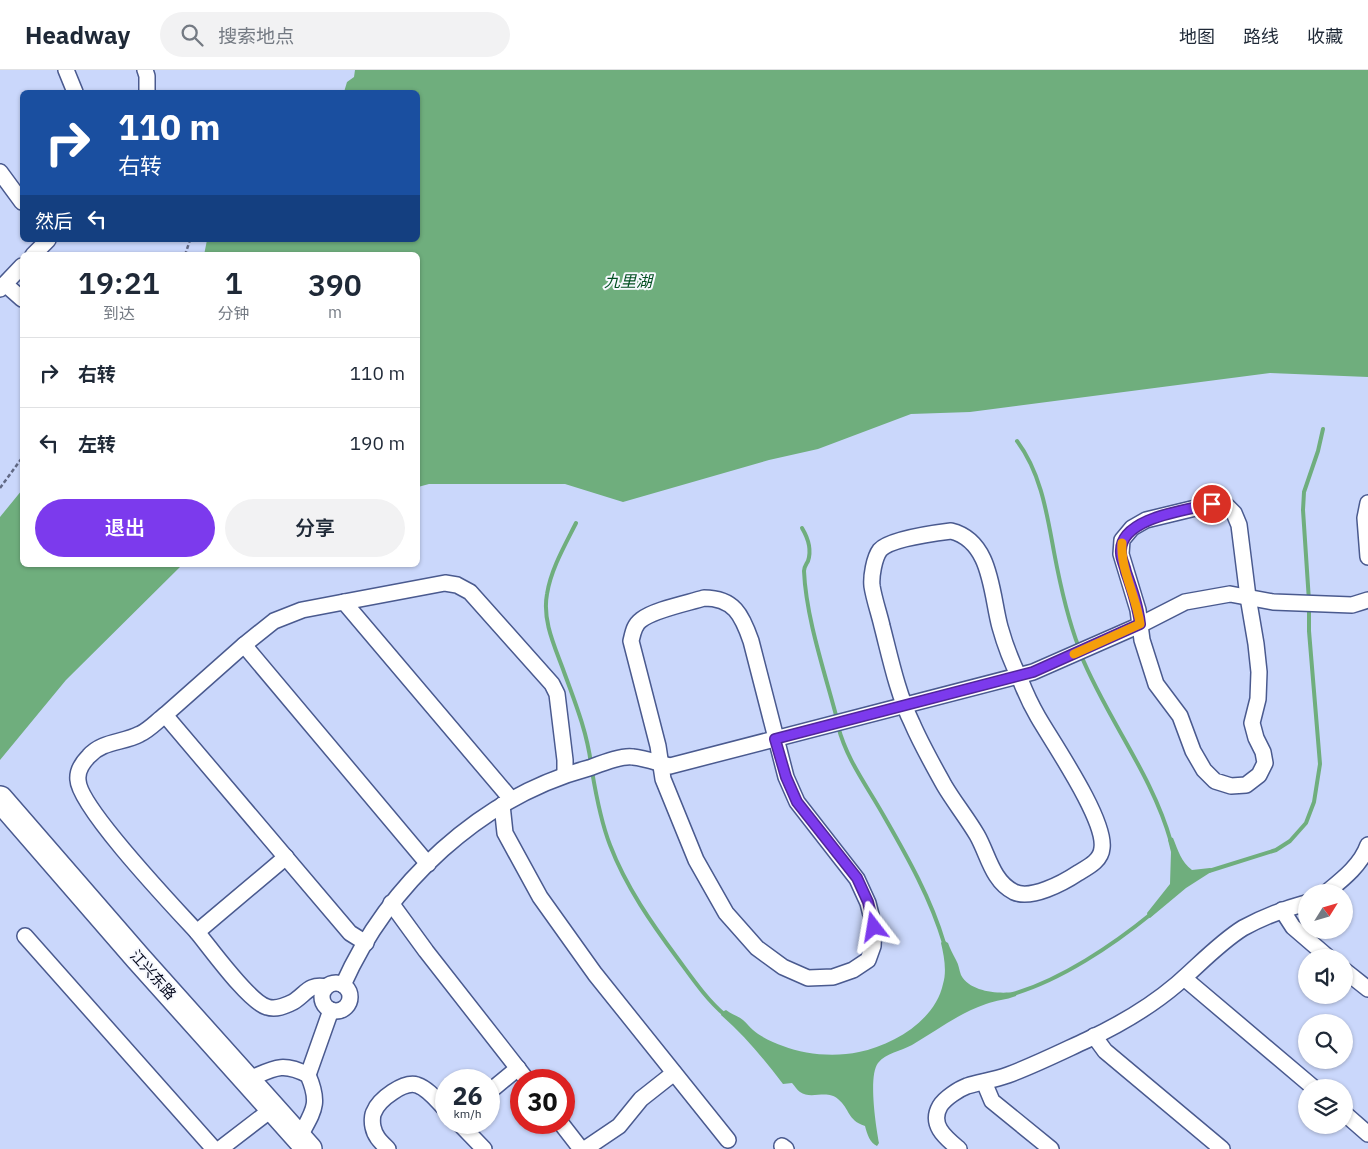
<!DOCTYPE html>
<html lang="zh">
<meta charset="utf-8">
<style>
body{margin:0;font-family:"IBM Plex Sans","Noto Sans SC",sans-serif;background:#f2f2f3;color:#1f2937;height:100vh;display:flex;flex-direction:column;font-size:19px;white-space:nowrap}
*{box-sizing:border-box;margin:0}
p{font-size:16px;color:#747a83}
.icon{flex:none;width:28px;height:28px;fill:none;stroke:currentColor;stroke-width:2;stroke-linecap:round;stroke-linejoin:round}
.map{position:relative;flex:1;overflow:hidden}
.panel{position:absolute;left:20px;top:182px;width:400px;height:315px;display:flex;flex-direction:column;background:#fff;border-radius:8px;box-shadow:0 1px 4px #0004}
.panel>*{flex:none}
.guide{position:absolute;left:20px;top:20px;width:400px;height:152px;border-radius:8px;box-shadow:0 1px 4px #0004;background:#1a4fa0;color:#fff;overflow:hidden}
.needle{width:32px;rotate:53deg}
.buttons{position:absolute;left:1298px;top:814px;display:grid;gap:10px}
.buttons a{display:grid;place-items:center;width:55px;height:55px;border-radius:50%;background:#fff;box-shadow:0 1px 4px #0004;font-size:25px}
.speed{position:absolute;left:435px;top:999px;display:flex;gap:10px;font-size:25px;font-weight:700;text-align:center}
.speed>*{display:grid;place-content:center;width:65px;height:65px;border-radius:50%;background:#fff;box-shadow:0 1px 4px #0004;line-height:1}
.speed small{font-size:12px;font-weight:400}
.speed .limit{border:8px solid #d22;background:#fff;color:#111}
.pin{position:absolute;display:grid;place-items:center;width:42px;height:42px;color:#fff;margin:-21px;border:2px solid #fff;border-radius:50%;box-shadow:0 1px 5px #0007}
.me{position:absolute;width:55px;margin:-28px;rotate:346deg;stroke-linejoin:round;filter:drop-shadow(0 0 4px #0008)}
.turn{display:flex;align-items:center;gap:18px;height:105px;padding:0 15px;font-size:22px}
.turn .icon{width:65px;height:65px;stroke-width:2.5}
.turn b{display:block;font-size:35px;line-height:42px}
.then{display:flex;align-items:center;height:48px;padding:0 15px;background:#0003;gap:10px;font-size:19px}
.eta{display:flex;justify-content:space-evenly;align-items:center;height:85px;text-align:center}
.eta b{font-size:30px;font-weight:600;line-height:35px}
.cta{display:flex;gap:10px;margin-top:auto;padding:10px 15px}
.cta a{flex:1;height:58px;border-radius:30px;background:#7c3aed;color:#fff;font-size:20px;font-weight:600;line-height:58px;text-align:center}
.cta a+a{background:#f2f2f3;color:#1f2937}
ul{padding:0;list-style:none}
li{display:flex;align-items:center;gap:15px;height:70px;padding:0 15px;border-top:1px solid #e0e1e3}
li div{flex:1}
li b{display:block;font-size:19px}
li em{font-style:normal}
header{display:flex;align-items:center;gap:30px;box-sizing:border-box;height:70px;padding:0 25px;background:#fff;border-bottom:1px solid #e0e1e3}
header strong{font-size:24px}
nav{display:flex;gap:28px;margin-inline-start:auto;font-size:18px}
.search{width:350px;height:45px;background:#f2f2f3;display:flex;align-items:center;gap:12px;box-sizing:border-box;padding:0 18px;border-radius:28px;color:#747a83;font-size:19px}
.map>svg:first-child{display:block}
.water{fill:#6fae7d}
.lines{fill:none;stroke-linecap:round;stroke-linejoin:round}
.stream{stroke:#6fae7d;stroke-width:4}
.street-casing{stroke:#4a5a8f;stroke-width:18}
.primary-casing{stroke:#4a5a8f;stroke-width:28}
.path{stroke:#616985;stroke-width:2.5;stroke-dasharray:4 2.5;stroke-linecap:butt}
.street{stroke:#fff;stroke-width:15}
.primary{stroke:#fff;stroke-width:25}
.route-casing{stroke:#51269a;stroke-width:12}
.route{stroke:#7c3aed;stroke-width:9}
.slow{stroke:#f59e0b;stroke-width:9}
.labels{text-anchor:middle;stroke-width:4;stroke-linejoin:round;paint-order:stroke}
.street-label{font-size:15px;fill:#060a1e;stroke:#f6f8fe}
.water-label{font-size:16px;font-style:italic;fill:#024f21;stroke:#f6f8fe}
</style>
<header>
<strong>Headway</strong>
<div class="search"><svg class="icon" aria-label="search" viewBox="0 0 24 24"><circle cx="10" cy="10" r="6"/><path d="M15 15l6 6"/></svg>搜索地点</div>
<nav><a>地图</a><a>路线</a><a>收藏</a></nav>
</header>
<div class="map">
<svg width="1368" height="1079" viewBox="0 0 1368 1079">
<rect width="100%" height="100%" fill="#cad7fb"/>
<!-- water -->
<g class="water">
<path d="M355 0H1368V307L1270 303 970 342 911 344 818 379 769 390 623 432 565 414H429L418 417V185H204L207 170H418V22H344L347 12 354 7Z"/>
<path d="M22 420V495H182L66 610 0 690V447Z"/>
<path d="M1170 767 1173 768C1178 780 1181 792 1192 800L1210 798 1213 799 1211 802 1186 818 1150 848 1148 847 1147 843 1170 814 1171 782 1168 770Z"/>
<path d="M943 870 948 873C950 879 953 884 956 890 959 895 959 900 961 905 970 922 998 924 1014 922L1017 923 1016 926C1006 930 996 930 986 934 959 943 936 961 912 975 901 981 886 983 878 993 868 1006 876 1057 879 1073L877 1076C870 1073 867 1064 865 1056 847 1050 850 1039 838 1029 827 1019 811 1030 800 1022 797 1020 795 1016 792 1013L783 1014C764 989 745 966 721 945L722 942 726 940C731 944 738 946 743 950 747 953 749 957 753 960 761 967 774 973 783 976 805 985 836 987 859 982 893 975 935 951 943 914 947 901 944 886 941 873Z"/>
</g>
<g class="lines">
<!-- stream -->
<g class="stream">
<path d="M1017 371C1041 403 1047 444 1054 482 1060 514 1067 547 1079 578"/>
<path d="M576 453C565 475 551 499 547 524 542 551 555 577 564 602 575 632 587 662 591 694"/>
<path d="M802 458C808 468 812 479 808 491 806 495 804 497 804 501 806 548 825 603 837 649"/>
<path d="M1309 531 1303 440 1304 422 1318 381 1323 359"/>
<path d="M1081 585C1107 649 1152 704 1171 772"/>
<path d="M838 656C847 691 868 717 885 748 908 788 931 829 944 873"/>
<path d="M592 701C596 725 601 752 610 775 626 817 652 854 678 889 692 908 707 930 725 945"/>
<path d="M1209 801 1276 780 1290 771 1306 753 1314 732 1320 694 1309 561V538"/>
<path d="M1013 924C1061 910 1113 875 1151 844"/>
</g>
<defs>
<g id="street">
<path d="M66 0 75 22"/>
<path d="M145 0 147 6V22"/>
<path d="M0 102 22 132"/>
<path d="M33 185 48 170"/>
<path d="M5 214 22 229"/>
<path d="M0 219 22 196"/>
<path d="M1368 433 1365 448 1368 487"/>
<path d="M1212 434 1226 435 1234 443 1239 455 1248 527 1256 574 1259 602 1258 629 1252 653 1256 668 1263 682 1265 693 1259 705 1246 715 1231 716 1215 711 1204 700 1193 681 1180 646 1156 614 1142 570 1138 540 1121 484 1122 470 1132 458 1146 450Z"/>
<path d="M951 461C992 471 991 524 1000 557 1005 575 1012 593 1020 609 1025 622 1031 635 1038 647 1053 673 1106 750 1102 778 1101 791 1088 797 1078 803 1063 813 1031 830 1014 822 992 811 988 784 977 765 967 748 954 732 944 715 933 695 921 674 912 653 898 625 890 587 882 556 879 543 874 529 872 516 871 507 874 488 880 480 890 469 935 463 951 461Z"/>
<path d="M704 528C734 528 742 545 751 571L786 707 797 732 857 809 868 833 874 857 873 876 868 890 853 900 833 907 808 908 783 897 757 878 726 843 696 790 663 709 658 676 631 571C633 563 634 555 641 550 653 540 688 533 704 528Z"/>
<path d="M344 532 445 513 457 515 470 522 552 614 557 624 565 690V704"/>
<path d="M244 575 274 551 302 540 344 532 511 729"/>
<path d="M165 645C157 651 149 660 140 664 123 673 102 671 89 686 83 692 77 701 78 710 79 737 174 837 197 862L286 787"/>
<path d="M502 735 505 763 540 827 595 904 728 1070"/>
<path d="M1327 822C1343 809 1361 795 1368 775"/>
<path d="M391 833 426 881 527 1010"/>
<path d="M1282 840 1293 857 1329 888"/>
<path d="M197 862C211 879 249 932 267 937 276 940 285 936 293 932 305 925 309 913 326 917"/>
<path d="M25 866 214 1079"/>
<path d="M366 873 350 863 165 645 244 575 428 794"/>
<path d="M1344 900 1368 919"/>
<path d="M1184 908 1314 1018"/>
<circle cx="336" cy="927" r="14"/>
<path d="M343 915C388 814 481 727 589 698 600 694 622 685 633 687 645 688 658 693 670 696L1033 602 1140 555 1185 532 1230 524 1273 532 1352 535 1368 530"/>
<path d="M1094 966 1105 981 1222 1079"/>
<path d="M308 1005 331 940"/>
<path d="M247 1010C273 999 281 991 308 1005 321 1035 313 1041 299 1068"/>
<path d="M984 1012 992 1031 1051 1079"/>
<path d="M489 1022 518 998"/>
<path d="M1344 1043 1368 1064"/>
<path d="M458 1052 484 1079"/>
<path d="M560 1052 581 1079"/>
<path d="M782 1076 786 1079"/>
<path d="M220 1079 272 1039"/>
<path d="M388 1079C381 1072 375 1067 373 1057 372 1053 372 1045 374 1042 379 1029 404 1011 417 1015 429 1019 438 1032 446 1040"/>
<path d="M585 1079 619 1056 641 1029 674 1003"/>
<path d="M959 1079C946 1068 929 1055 940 1036 945 1028 959 1019 967 1016 980 1012 994 1010 1008 1005 1035 995 1061 982 1087 970 1119 955 1150 937 1177 914 1198 896 1219 873 1243 858 1263 847 1284 839 1306 833"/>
</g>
<path id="primary" d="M0 729 138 888 309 1079"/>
</defs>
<!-- street casing -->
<use href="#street" class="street-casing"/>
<!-- primary casing -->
<use href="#primary" class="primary-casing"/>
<!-- path -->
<g class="path">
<path d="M185 185 190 170"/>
<path d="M0 418 22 388"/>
</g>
<!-- street -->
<use href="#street" class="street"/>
<!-- primary -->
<use href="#primary" class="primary"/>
</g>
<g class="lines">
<defs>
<path id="route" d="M874 857 868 832 857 808 797 732 786 707 775 669 1033 602 1140 554C1138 536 1132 519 1126 502 1125 496 1121 489 1121 483 1118 448 1186 440 1212 434"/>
</defs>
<!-- route casing -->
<use href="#route" class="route-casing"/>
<!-- route -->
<use href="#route" class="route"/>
<!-- slow -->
<path class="slow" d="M1074 584 1140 554C1137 528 1120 499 1122 473"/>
</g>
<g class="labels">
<!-- street labels -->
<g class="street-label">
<text transform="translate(153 905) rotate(48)" y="5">江兴东路</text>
</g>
<!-- water labels -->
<g class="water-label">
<text x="628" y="217">九里湖</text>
</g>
</g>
</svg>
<div class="buttons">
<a><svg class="needle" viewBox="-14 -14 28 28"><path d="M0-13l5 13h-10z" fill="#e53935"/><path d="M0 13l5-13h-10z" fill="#747a83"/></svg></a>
<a><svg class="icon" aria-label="sound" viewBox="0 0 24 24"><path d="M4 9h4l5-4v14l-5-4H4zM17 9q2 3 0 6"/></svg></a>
<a><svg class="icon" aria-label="search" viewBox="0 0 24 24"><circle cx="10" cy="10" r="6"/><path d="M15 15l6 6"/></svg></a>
<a><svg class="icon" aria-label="layers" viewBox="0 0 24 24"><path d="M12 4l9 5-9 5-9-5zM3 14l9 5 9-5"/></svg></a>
</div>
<div class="speed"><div>26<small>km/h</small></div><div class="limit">30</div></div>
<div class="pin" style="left:1212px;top:434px;background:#d93025"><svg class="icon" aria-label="arrive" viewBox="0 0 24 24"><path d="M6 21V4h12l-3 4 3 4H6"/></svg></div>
<svg class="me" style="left:874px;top:857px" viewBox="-20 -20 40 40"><path d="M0-17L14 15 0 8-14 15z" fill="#7c3aed" stroke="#fff" stroke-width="4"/></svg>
<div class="guide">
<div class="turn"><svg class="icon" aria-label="right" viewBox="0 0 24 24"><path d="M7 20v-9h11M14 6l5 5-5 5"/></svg><div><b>110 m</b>右转</div></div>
<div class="then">然后<svg class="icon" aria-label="left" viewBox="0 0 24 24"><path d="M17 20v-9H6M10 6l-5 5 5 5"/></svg></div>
</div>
<section class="panel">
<div class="eta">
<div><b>19:21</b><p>到达</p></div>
<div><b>1</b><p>分钟</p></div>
<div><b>390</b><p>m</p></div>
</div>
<ul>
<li><svg class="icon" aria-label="right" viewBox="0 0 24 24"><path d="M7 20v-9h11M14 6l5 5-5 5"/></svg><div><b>右转</b></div><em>110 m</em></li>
<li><svg class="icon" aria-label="left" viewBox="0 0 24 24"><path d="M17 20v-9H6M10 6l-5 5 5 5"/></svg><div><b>左转</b></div><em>190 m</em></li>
</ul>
<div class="cta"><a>退出</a><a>分享</a></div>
</section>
</div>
